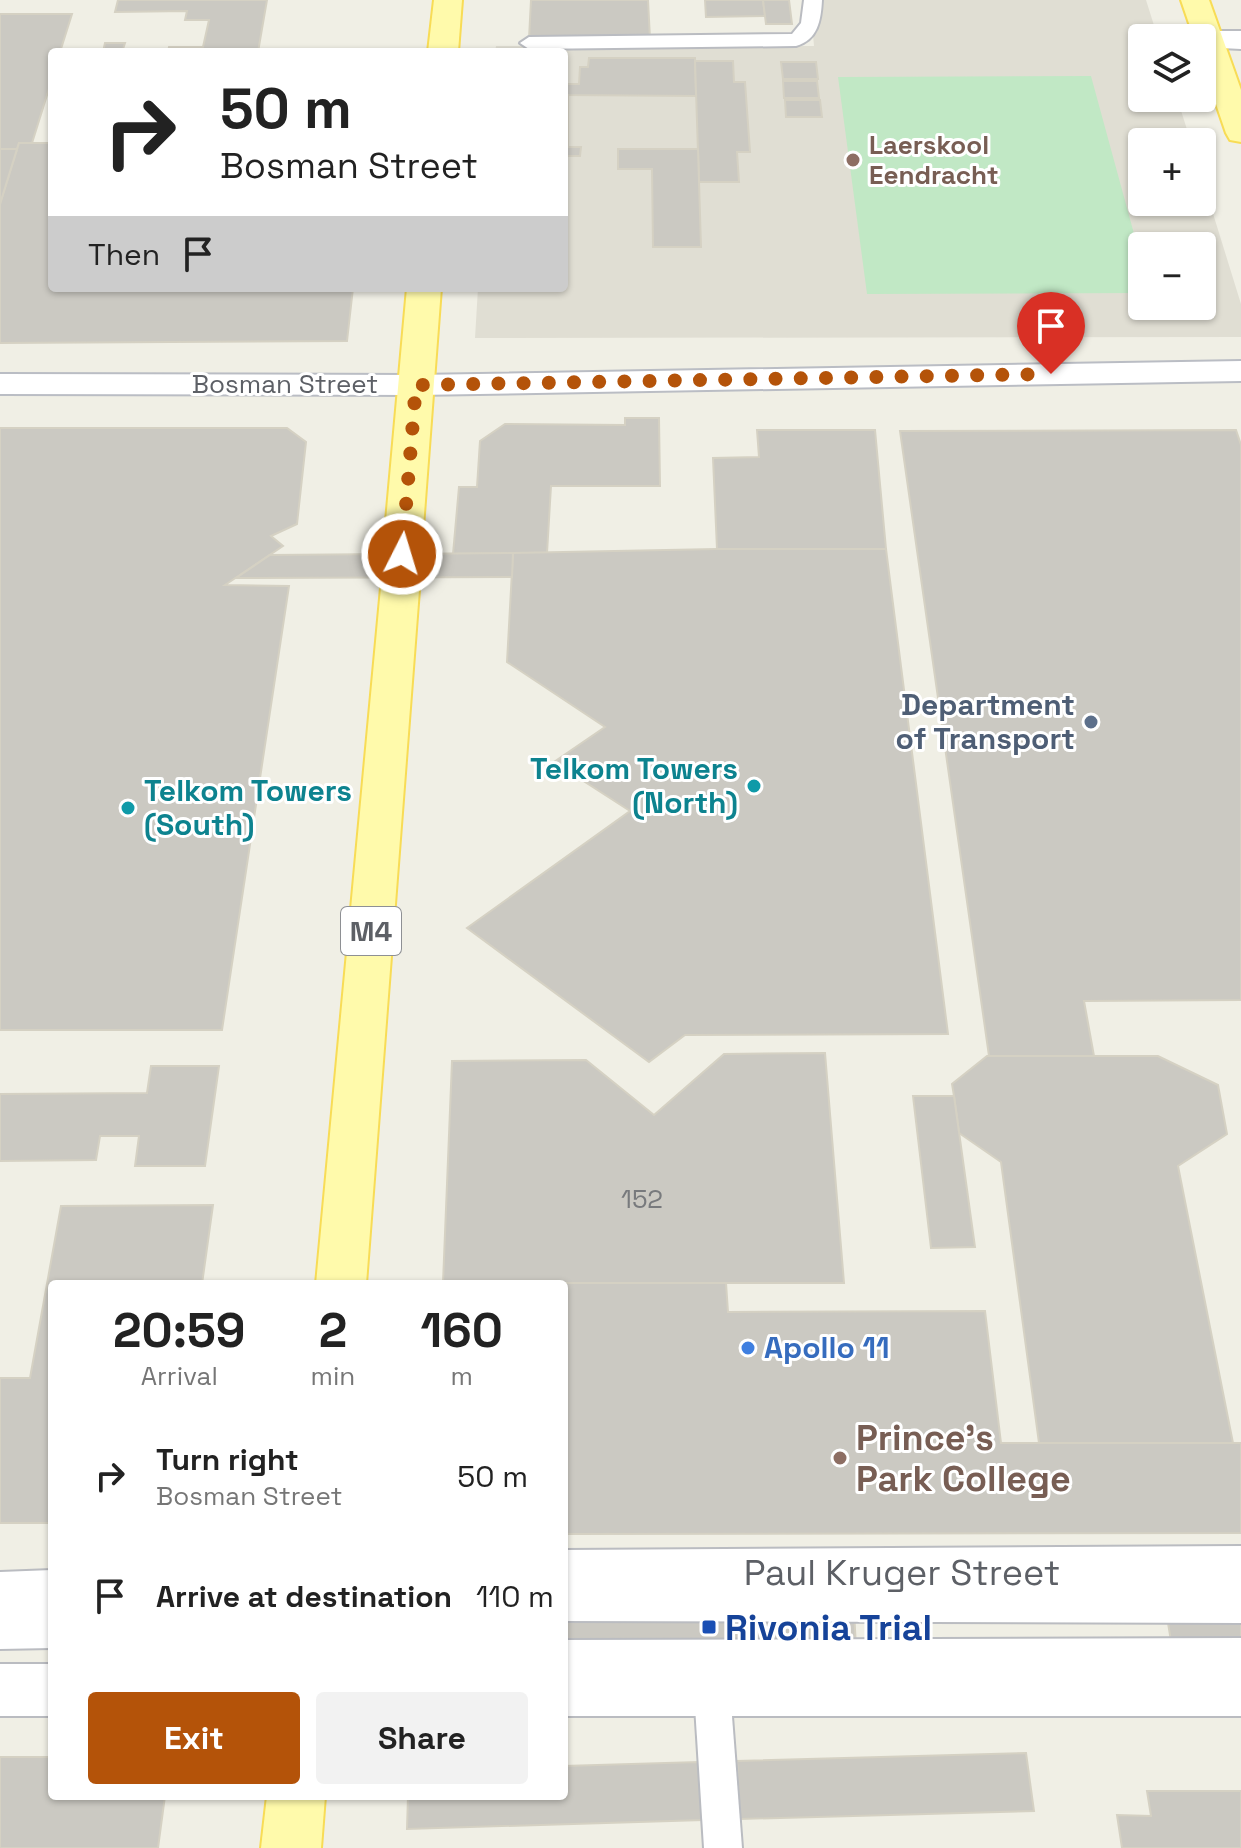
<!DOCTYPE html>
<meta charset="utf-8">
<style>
body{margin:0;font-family:"Space Grotesk",sans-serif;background:#f2f2f2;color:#222;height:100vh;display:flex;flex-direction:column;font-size:30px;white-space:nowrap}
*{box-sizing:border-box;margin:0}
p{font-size:26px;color:#767676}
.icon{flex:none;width:44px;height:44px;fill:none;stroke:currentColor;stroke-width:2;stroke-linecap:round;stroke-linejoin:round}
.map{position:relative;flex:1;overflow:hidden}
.details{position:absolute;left:48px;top:1280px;width:520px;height:520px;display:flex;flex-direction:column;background:#fff;border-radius:8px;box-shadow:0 2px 6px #0004}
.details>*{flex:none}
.top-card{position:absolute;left:48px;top:48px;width:520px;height:244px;border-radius:8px;box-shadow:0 2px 6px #0004;background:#fff;color:#222;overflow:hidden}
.fabs{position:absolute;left:1128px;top:24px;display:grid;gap:16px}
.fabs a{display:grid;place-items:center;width:88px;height:88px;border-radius:8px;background:#fff;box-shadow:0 2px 6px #0004;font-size:40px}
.pin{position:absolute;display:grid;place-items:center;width:68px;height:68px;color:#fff;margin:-82px -34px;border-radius:50% 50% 50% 0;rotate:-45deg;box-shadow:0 0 8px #0007}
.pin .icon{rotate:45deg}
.me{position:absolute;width:88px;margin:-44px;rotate:5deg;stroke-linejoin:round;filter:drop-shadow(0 0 6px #0008)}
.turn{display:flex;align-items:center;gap:28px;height:168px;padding:0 40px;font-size:36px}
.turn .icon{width:104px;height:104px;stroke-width:2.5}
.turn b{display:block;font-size:56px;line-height:68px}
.then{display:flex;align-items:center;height:76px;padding:0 40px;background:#0003;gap:16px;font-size:30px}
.eta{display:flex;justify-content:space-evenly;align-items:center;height:136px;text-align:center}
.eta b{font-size:48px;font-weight:700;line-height:56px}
.action{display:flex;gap:16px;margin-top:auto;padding:16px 40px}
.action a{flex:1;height:92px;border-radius:8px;background:#b45309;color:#fff;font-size:32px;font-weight:700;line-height:92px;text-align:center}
.action a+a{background:#f2f2f2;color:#222}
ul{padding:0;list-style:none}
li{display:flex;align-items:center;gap:24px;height:120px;padding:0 40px}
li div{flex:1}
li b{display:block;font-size:30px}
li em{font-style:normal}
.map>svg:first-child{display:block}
.education{fill:#e0ded3;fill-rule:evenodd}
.green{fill:#c1e8c5}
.building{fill:#cbc9c2;stroke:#d5d1c3;stroke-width:2}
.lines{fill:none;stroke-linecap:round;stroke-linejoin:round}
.service-casing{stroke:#babcc1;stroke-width:4}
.minor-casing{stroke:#babcc1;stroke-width:4}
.secondary-casing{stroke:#babdc4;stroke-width:4}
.primary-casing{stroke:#f8dc56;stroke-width:4}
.service{fill:#fff;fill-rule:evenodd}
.minor{fill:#fff;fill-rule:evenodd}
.secondary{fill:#fff;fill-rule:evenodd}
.primary{fill:#fffaab;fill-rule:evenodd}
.route{stroke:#b45309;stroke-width:14;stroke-dasharray:0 25.2}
.education-dot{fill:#8d6e63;stroke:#fff;stroke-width:3}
.service-dot{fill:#5c6f8a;stroke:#fff;stroke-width:3}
.culture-dot{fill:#0f9aa8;stroke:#fff;stroke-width:3}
.shop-dot{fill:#3f7fe0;stroke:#fff;stroke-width:3}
.transit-dot{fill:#1a4fb4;stroke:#fff;stroke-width:3}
.labels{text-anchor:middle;stroke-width:6;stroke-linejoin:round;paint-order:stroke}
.far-education-label{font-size:26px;font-weight:bold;fill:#785e54;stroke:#fff;text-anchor:start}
.far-street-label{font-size:26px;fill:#5d6066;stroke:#fff}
.number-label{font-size:26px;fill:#787a7d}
.shield{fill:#fff;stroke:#8e9094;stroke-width:2}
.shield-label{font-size:28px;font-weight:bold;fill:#5d6066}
.service-label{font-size:30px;font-weight:bold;fill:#4e5e75;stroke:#fff;text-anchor:end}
.culture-label{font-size:30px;font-weight:bold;fill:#0d838f;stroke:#fff;text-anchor:end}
.shop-label{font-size:30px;font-weight:bold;fill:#366cbe;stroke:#fff;text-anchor:start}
.near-education-label{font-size:36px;font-weight:bold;fill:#785e54;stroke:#fff;text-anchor:start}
.near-street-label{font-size:36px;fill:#5d6066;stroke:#fff}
.near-transit-label{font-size:36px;font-weight:bold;fill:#164399;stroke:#fff;text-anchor:start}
</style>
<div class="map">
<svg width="1241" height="1848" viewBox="0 0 1241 1848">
<rect width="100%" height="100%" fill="#f0efe5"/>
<!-- education -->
<path class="education" d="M810 0H1146L1158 38H1142V98H1177L1191 142H1142V202H1202V178L1241 304V337L475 338 478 288H564V52H495L496 46H814ZM1142 246H1202V306H1142Z"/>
<!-- green -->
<path class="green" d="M1091 76 1142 263V293L867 294 838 77Z"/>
<!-- building -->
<g class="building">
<path d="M118 0H267L258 52H168L169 47H203L209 20H185L187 11 115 12Z"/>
<path d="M531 0H648L650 39H529Z"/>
<path d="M705 0H763L765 16 706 17Z"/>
<path d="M763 0H789L792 24H766Z"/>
<path d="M0 14H72L60 52H52V79L32 143H19L17 149H0Z"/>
<path d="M105 43H125L122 52H103Z"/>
<path d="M589 58H695L696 96 564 95V84H579L580 67H588Z"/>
<path d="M695 61H733L734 82H745L750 152H737L739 182H699Z"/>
<path d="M781 62H816L818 79H783Z"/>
<path d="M783 81H817L819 98H784Z"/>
<path d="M564 95H568V147H581L580 156H564Z"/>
<path d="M785 100H820L822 117H786Z"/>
<path d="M19 143H52V288H353L347 341 0 343V204Z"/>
<path d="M0 149H17L0 204Z"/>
<path d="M618 149H698L701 247H653L652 169H618Z"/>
<path d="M625 418H659L660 486H551L547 553 453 554 459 487H477L480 441 505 424 625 425Z"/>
<path d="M0 428H287L306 442 297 524 271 536 283 546 225 585 289 586 222 1030H0Z"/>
<path d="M757 430H875L886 549H717L713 458 759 457Z"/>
<path d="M1236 430 1241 445V1000L1084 1001 1094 1056H989L900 431Z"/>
<path d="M717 549H886L948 1034 685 1035 649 1062 467 928 630 811 554 762 605 727 507 662 513 553Z"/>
<path d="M513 553 512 577 236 578 270 555Z"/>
<path d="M825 1053 844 1283H443L452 1061 586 1060 654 1115 724 1054Z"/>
<path d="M987 1056H1158L1218 1085 1227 1134 1178 1166 1233 1443H1039L1001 1162 959 1133 954 1096 952 1084Z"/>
<path d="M151 1066H219L205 1166H135L139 1136H100L96 1160 0 1161V1094L147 1093Z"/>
<path d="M913 1096H954L975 1247 931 1248Z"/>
<path d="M213 1205 202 1284H52V1523H0V1378H30L61 1206Z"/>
<path d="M443 1283H726L728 1312 985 1311 1001 1443H1241V1533L564 1534V1284Z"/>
<path d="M564 1607 854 1610 856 1648 564 1644Z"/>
<path d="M1166 1611H1241V1647H1172Z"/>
<path d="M1026 1753 1034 1811 740 1819 737 1761Z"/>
<path d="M0 1757H52V1796H165L158 1848H0Z"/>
<path d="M699 1762 703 1820 407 1829 408 1796H564V1766Z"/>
<path d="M1147 1791H1241V1848H1122L1117 1815 1151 1816Z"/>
</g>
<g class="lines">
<defs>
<g id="service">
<path d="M804 0H822C821 20 818 40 796 46L529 49 520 43 529 37 792 34 801 23Z"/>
<path d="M564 1589 1241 1591V1623L564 1621Z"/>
<path d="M52 1616V1648L0 1649V1617Z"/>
<path d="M1241 1638V1670L564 1674V1640Z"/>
<path d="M712 1673 725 1678 730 1690 742 1848H704L694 1690 699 1678Z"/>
</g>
<g id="minor">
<path d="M1209 31H1241V49L1202 47V38H1196L1199 34Z"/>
<path d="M1241 1546V1596L564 1600V1550Z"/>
<path d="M52 1570V1620L0 1622V1572Z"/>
<rect x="0" y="1664" width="52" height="52"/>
<rect x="564" y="1664" width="677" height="52"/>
</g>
<path id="secondary" d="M1241 361V381L416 395 0 394V374L416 375Z"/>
<g id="primary">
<path d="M434 0H462L458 52H428Z"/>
<path d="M1181 0H1209L1241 90V142L1230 140 1226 133 1202 63V38H1194Z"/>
<path d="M407 288H441L421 554 415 562 403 566 414 569 420 577 366 1284H316L382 577 388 569 400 565 389 562 383 554Z"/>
<path d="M267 1796H325L321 1848H261Z"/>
</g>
</defs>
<!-- service casing -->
<use href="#service" class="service-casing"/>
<!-- minor casing -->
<use href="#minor" class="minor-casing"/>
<!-- secondary casing -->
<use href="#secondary" class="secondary-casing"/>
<!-- primary casing -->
<use href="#primary" class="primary-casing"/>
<!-- service -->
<use href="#service" class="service"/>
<!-- minor -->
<use href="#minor" class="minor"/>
<!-- secondary -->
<use href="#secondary" class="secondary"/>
<!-- primary -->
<use href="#primary" class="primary"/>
</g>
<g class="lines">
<!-- route -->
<path class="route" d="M402 554 416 385 1051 374"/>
</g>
<!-- markers -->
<g class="education-dot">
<circle cx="853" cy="160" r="8"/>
<circle cx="840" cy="1458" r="8"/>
</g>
<circle class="service-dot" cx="1091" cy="722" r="8"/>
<g class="culture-dot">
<circle cx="754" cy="786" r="8"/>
<circle cx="128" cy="808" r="8"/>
</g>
<circle class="shop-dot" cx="748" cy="1348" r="8"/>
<rect class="transit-dot" x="701" y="1619" width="16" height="16" rx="4"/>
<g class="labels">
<!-- far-education labels -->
<g class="far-education-label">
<text x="869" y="154">Laerskool<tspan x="869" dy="30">Eendracht</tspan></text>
</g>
<!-- far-street labels -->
<g class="far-street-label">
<text x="285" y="393">Bosman Street</text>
</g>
<!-- number labels -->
<g class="number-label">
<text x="642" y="1208">152</text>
</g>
<!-- shield labels -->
<rect class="shield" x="341" y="907" width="60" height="48" rx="6"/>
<g class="shield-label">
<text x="371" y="941">M4</text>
</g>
<!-- service labels -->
<g class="service-label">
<text x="1075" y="715">Department<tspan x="1075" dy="34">of Transport</tspan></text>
</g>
<!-- culture labels -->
<g class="culture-label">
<text x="738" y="779">Telkom Towers<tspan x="738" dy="34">(North)</tspan></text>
<text x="144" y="801" text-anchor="start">Telkom Towers<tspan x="144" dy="34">(South)</tspan></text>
</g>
<!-- shop labels -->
<g class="shop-label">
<text x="764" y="1358">Apollo 11</text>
</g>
<!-- near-education labels -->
<g class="near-education-label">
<text x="856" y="1450">Prince's<tspan x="856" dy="41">Park College</tspan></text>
</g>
<!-- near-street labels -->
<g class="near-street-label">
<text x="902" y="1585">Paul Kruger Street</text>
</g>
<!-- near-transit labels -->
<g class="near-transit-label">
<text x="725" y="1640">Rivonia Trial</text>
</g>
</g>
</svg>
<div class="fabs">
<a><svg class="icon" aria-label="layers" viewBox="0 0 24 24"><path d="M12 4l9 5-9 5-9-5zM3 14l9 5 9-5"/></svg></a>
<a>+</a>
<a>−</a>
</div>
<div class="pin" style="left:1051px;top:374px;background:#d93025"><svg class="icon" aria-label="arrive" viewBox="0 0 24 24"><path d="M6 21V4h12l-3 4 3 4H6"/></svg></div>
<svg class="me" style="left:402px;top:554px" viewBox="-20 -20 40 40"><circle r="17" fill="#b45309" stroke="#fff" stroke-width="3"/><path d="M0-11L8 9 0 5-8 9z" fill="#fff"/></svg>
<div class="top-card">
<div class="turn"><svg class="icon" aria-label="right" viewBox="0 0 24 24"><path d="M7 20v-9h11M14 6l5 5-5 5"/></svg><div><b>50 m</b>Bosman Street</div></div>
<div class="then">Then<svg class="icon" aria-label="arrive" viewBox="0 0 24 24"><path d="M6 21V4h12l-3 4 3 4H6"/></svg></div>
</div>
<section class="details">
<div class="eta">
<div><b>20:59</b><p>Arrival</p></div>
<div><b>2</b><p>min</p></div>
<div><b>160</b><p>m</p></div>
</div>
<ul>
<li><svg class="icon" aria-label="right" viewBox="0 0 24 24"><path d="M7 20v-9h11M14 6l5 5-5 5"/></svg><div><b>Turn right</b><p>Bosman Street</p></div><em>50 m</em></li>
<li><svg class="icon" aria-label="arrive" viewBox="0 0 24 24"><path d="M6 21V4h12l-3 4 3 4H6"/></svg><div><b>Arrive at destination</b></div><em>110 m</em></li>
</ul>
<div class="action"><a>Exit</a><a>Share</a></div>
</section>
</div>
